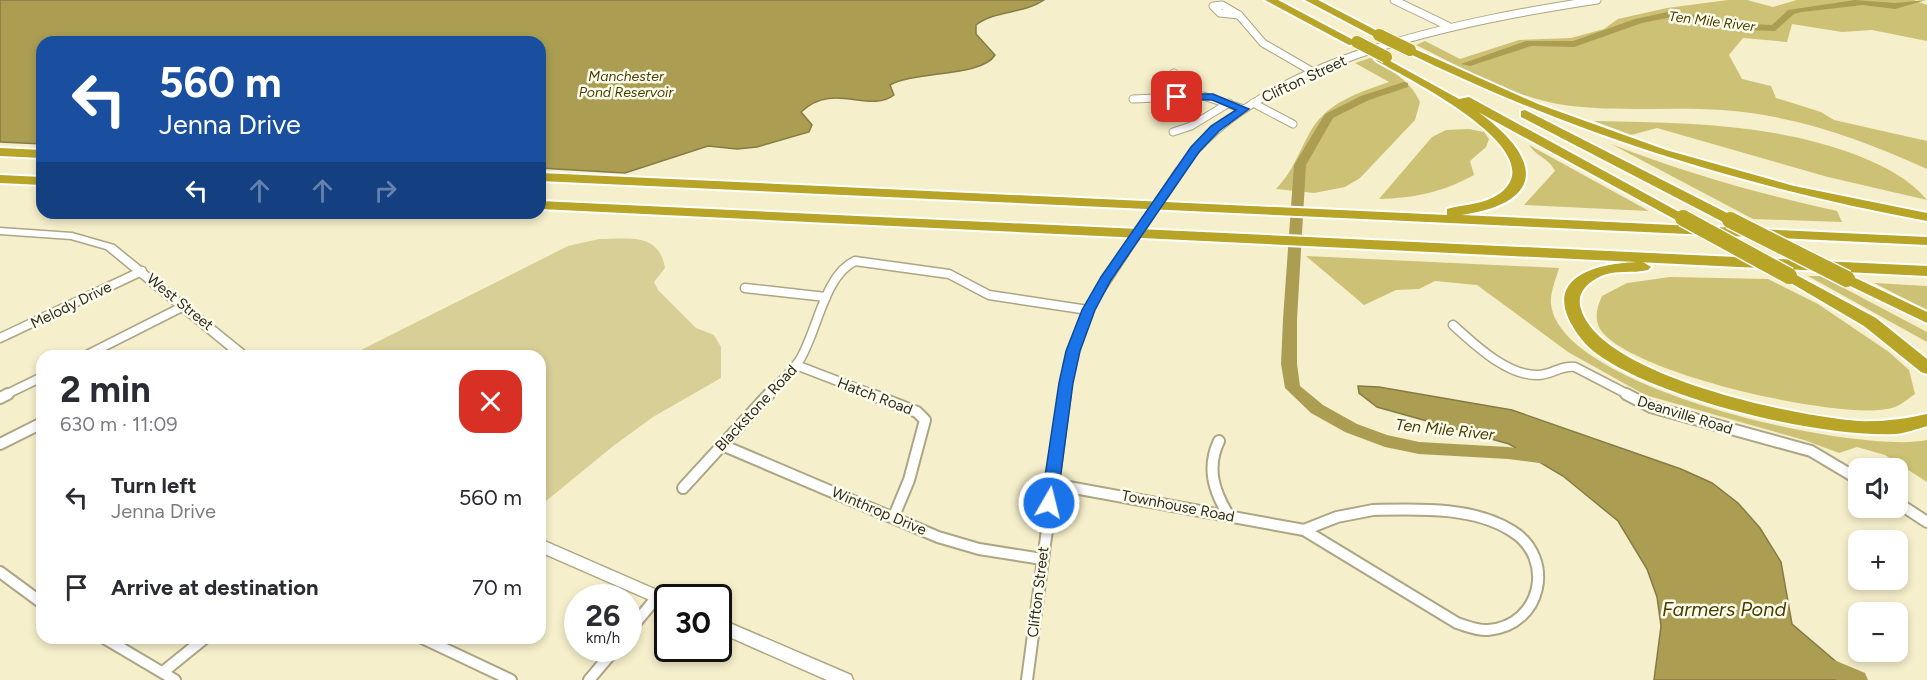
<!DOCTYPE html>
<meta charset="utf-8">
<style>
body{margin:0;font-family:Figtree,sans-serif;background:#f2f2f3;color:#2b2b33;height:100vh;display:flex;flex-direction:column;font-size:22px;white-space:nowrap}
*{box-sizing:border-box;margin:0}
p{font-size:20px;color:#7c7c81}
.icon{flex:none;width:33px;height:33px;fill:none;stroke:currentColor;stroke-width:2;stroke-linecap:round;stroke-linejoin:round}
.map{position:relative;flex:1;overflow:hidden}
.panel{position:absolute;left:36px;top:350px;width:510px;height:294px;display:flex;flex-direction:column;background:#fff;border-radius:18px;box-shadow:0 3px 9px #0003}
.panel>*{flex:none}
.banner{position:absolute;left:36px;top:36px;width:510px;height:183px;border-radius:18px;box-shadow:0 3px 9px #0003;background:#1a4fa0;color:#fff;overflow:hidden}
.tools{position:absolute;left:1848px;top:458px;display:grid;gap:12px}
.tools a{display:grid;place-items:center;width:60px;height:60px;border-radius:12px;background:#fff;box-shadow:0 3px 9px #0003;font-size:30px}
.speed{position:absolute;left:564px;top:584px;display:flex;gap:12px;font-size:30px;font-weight:700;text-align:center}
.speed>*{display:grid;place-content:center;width:78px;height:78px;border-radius:50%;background:#fff;box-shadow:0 3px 9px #0003;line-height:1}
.speed small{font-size:15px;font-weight:400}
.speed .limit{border:3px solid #111;border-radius:9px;background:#fff;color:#111}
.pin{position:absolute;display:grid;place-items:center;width:51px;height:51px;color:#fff;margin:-26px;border-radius:12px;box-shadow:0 3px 9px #0006}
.me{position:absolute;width:66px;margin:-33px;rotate:8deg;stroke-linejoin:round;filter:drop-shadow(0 0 4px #0008)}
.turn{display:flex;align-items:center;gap:21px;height:126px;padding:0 24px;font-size:27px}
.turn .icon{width:78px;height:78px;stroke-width:2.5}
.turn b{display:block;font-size:42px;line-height:51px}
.lanes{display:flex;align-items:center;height:57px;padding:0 24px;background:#0003;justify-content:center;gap:30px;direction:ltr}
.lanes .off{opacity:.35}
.round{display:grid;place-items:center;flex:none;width:63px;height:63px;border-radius:18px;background:#f2f2f3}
.headline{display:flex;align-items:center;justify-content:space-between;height:102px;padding:0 24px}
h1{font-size:36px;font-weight:700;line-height:45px}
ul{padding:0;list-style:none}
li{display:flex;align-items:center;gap:18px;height:90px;padding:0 24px}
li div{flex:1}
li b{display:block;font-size:22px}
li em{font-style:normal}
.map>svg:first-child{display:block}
.green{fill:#d8cf97}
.forest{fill:#cdc175}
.water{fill:#ab9e53;stroke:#867c43;stroke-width:1.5}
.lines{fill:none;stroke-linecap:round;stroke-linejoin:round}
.river{fill:#ab9e53;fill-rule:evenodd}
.street-far2-casing{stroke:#aca684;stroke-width:9}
.street-far1-casing{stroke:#aca684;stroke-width:11}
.street-casing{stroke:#aca684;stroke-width:14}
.secondary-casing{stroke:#aca684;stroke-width:3}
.highway-casing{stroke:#fff;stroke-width:4}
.street-far2{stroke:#fff;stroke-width:7}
.street-far1{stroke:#fff;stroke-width:8}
.street{stroke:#fff;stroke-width:10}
.secondary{fill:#fff;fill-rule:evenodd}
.highway{fill:#b8a426;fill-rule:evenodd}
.street-bridge-casing{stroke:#aca684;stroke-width:11;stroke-linecap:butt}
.highway-bridge-far1-casing{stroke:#fff;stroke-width:14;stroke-linecap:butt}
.highway-bridge-casing{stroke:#fff;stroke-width:19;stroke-linecap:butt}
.street-bridge{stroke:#fff;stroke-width:8}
.highway-bridge-far1{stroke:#b8a426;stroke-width:12}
.highway-bridge{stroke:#b8a426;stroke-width:16}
.route{fill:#1a73e8;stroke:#114b97;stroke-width:1.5}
.labels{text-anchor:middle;stroke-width:5;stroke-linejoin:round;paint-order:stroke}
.far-water-label{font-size:14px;font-style:italic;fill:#483e00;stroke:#fefced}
.street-label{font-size:15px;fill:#2e2c1e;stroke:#fefced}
.water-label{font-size:16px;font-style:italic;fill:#483e00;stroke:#fefced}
.near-water-label{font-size:20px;font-style:italic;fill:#483e00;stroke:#fefced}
</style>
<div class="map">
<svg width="1927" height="680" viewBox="0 0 1927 680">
<rect width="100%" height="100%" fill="#f5efcb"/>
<!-- green -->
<path class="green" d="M599 239C629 239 659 232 665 268L654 282 658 290 696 328 714 335 721 347V378L653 417 612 447 540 506V356L351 355 568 246Z"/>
<!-- forest -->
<g class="forest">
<path d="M1728 0H1747L1773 7 1797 0H1914L1927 5V41L1872 30 1842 32 1792 24 1787 42 1743 38 1729 55 1742 79 1771 86 1776 98 1821 112 1834 120 1927 141V169C1862 139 1794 115 1722 110 1668 106 1612 113 1558 104 1508 95 1461 67 1416 45L1425 41 1460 59 1519 40 1571 38 1604 29 1618 19 1667 8Z"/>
<path d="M1370 58C1390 69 1411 81 1420 102L1415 120 1360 178 1345 187 1314 193 1276 189C1292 173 1298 154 1309 134 1326 102 1358 93 1389 82L1355 63Z"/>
<path d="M1594 121C1684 123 1774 123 1859 156 1884 166 1910 179 1927 200L1828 177 1657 128 1631 135Z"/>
<path d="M1469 129 1484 132 1489 139 1486 147 1470 161 1474 175C1443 192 1415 198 1379 199L1432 137 1446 130Z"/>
<path d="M1611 144C1685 173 1760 194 1837 211L1842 222 1753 219Z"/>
<path d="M1529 145 1649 211 1524 205 1555 171C1549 158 1537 157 1529 145Z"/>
<path d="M1306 256 1559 268C1556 279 1550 292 1551 304 1559 389 1858 455 1927 440V482L1885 455 1857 447 1839 453 1804 440 1645 395 1568 352 1477 285 1435 281 1419 289 1396 290 1364 305Z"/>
<path d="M1808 276H1821L1927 332V342Z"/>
<path d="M1670 277 1768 279 1818 304 1889 352 1909 370 1915 394C1909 398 1900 406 1892 408 1844 422 1621 372 1599 327 1594 316 1598 305 1602 296L1627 283Z"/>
<path d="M1874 283 1927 286V310Z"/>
</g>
<!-- water -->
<g class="water">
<path d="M0 0H1044C1024 14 995 10 976 25V34L995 55C982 77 914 71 890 85L894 95C869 114 833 81 801 112L812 125 809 132 757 147 737 149 708 146 625 173 540 168V42H42V144L0 142Z"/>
<path d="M1358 386 1379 387 1512 410 1681 469 1712 483 1738 503 1760 528 1781 562 1792 624 1853 676V680H1654L1661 626 1657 597 1647 569 1618 521 1563 476 1509 444 1377 407 1359 393Z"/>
</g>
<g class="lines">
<!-- river -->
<g class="river">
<path d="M1855 0 1895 3 1926 0 1895 9 1863 5 1802 12 1794 14 1775 31 1748 30 1672 17 1642 23 1574 47 1531 46 1470 66 1461 64 1526 41H1573L1635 19 1672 11 1748 24 1772 25 1788 10Z"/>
<path d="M1404 82 1408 83V87L1369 100 1333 118 1306 165 1297 319V364L1300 386 1323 405 1357 424 1387 435 1419 442 1508 447 1547 452 1553 454 1555 458 1553 462 1547 464 1508 459 1419 454 1385 447 1345 432 1311 413 1285 388 1281 364 1283 319 1294 165 1325 114 1361 96Z"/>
<path d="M1834 660 1865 673 1868 680H1837L1827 675 1824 669 1827 663Z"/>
</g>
<defs>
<g id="street-far2">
<path d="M1394 0 1448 26"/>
<path d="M1222 5 1239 15 1220 13 1213 6Z"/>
<path d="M1239 15 1263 43 1313 72"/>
<path d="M1174 73 1173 84 1177 97"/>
<path d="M1133 99 1203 96 1244 109"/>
<path d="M1253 103 1293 124"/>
<path d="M1173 132 1191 126 1229 103"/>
<path d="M1178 173C1255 58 1468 20 1597 0"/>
</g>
<g id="street-far1">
<path d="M1165 193 1179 172"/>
<path d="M745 288 826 297"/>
<path d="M1453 325C1474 344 1507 376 1538 375 1551 375 1561 365 1575 367L1629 395"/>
<path d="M0 338 142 271"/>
<path d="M85 356 184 306"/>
<path d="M796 365 874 395"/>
<path d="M5 395 42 377"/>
<path d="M768 395C778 384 791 373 799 361 817 333 824 275 855 261L949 274 989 295 1088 310"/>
<path d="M1065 395 1073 351 1091 304 1129 246"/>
</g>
<g id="street">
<path d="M870 394 917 412 925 420 909 480 894 516"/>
<path d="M1626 394 1651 407 1811 451 1858 479"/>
<path d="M0 398 8 394"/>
<path d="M1219 441C1206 468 1214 492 1229 516"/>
<path d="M0 444 42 423"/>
<path d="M722 445 938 537 979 549 1042 559"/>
<path d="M1052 484 1304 530"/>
<path d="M683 488 769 394"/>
<path d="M1898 503 1927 522"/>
<path d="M1373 510C1416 509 1473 506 1512 531 1556 558 1542 626 1488 630 1478 631 1467 626 1457 623L1304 530 1337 517Z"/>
<path d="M0 572 42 603"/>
<path d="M628 632 657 597"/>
<path d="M104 638 175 680"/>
<path d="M422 638 511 680"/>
<path d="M163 672 205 638"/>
<path d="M589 680 616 648"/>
<path d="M1027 680 1065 394"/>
</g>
<g id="secondary">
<path d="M0 228 72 233 114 245 251 356H236L106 249 71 239 0 234Z"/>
<path d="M540 539 673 597H668V608L540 552Z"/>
<path d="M718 618 851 675 853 680H827L718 632Z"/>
</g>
<g id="highway">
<path d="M1265 0H1278L1359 43 1349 45Z"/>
<path d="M1305 0H1318L1385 35 1375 37Z"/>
<path d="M1410 47 1538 104 1666 150 1794 186 1927 213V221C1741 186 1576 135 1406 52L1404 50Z"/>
<path d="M1381 56 1459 99 1469 97 1690 218 1688 221H1678L1478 112C1540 156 1549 202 1462 215L1927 237V245L540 181V173L1447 215V209C1465 204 1483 205 1499 194 1558 152 1405 77 1377 61L1375 59Z"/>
<path d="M1525 110 1735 217 1737 220 1735 223H1725L1521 117V111Z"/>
<path d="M0 148 42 150V158L0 156Z"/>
<path d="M0 175 42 177V185L0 183Z"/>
<path d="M540 201 1927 266V276L540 209Z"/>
<path d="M1643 262 1651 267 1648 270C1632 274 1615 269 1599 277 1586 284 1576 294 1581 309 1600 376 1797 417 1859 421 1883 422 1904 419 1927 414V426C1917 429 1906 433 1896 434 1820 438 1666 400 1603 358 1590 350 1579 338 1572 325 1542 273 1606 262 1643 262Z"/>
<path d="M1789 271 1876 318 1927 359V374L1921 372 1864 326 1784 279 1781 276 1784 273Z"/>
<path d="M1847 274 1927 312V323L1842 282 1839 279Z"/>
</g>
</defs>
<!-- street-far2 casing -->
<use href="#street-far2" class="street-far2-casing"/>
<!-- street-far1 casing -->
<use href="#street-far1" class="street-far1-casing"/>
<!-- street casing -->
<use href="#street" class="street-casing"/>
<!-- secondary casing -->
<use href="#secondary" class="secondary-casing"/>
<!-- highway casing -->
<use href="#highway" class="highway-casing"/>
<!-- street-far2 -->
<use href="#street-far2" class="street-far2"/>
<!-- street-far1 -->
<use href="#street-far1" class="street-far1"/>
<!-- street -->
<use href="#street" class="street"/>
<!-- secondary -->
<use href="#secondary" class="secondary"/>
<!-- highway -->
<use href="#highway" class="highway"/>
<defs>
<path id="street-bridge" d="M1129 246 1165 193"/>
<g id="highway-bridge-far1">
<path d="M1379 35 1410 50"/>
<path d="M1357 42 1386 57"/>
</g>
<g id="highway-bridge">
<path d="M1683 218 1789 276"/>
<path d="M1730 220 1847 279"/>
</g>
</defs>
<!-- street-bridge casing -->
<use href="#street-bridge" class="street-bridge-casing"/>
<!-- highway-bridge-far1 casing -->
<use href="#highway-bridge-far1" class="highway-bridge-far1-casing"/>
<!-- highway-bridge casing -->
<use href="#highway-bridge" class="highway-bridge-casing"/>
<!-- street-bridge -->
<use href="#street-bridge" class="street-bridge"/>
<!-- highway-bridge-far1 -->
<use href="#highway-bridge-far1" class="highway-bridge-far1"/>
<!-- highway-bridge -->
<use href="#highway-bridge" class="highway-bridge"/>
</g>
<!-- route -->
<path class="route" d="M1177 94H1213L1249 109 1219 131 1199 152 1111 280 1095 310 1080 351 1073 383 1057 503 1049 509 1041 503 1059 383 1066 351 1082 310 1101 277 1191 147 1211 126 1236 110 1212 100 1173 99V95Z"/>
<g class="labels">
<!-- far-water labels -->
<g class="far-water-label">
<text transform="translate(1712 21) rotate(7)" y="5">Ten Mile River</text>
<text x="626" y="81">Manchester<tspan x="626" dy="16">Pond Reservoir</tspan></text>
</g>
<!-- street labels -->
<g class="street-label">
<text transform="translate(1304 79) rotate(-25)" y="5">Clifton Street</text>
<text transform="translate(180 302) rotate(39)" y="5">West Street</text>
<text transform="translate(71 305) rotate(-26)" y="5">Melody Drive</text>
<text transform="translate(875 396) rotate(21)" y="5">Hatch Road</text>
<text transform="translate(756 408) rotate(-47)" y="5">Blackstone Road</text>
<text transform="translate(1685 415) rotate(17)" y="5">Deanville Road</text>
<text transform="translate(1178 506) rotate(11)" y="5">Townhouse Road</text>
<text transform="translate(879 511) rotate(23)" y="5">Winthrop Drive</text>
<text transform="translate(1038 592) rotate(-83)" y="5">Clifton Street</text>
</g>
<!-- water labels -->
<g class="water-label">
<text transform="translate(1445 429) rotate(6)" y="6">Ten Mile River</text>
</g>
<!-- near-water labels -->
<g class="near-water-label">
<text x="1724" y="616">Farmers Pond</text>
</g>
</g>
</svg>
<div class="tools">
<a><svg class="icon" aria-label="sound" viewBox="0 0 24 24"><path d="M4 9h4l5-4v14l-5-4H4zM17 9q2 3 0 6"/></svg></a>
<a>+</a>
<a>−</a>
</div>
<div class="speed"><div>26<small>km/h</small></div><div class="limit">30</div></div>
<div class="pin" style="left:1177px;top:97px;background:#d93025"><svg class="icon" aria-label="arrive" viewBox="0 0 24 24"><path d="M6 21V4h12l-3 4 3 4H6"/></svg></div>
<svg class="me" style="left:1049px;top:503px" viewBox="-20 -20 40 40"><circle r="17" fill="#1a73e8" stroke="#fff" stroke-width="3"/><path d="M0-11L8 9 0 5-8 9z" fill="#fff"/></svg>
<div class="banner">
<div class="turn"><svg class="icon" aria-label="left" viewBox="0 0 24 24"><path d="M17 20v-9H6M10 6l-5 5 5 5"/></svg><div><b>560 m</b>Jenna Drive</div></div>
<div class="lanes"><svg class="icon" aria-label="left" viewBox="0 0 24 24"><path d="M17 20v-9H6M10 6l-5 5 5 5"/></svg><svg class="icon off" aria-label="ahead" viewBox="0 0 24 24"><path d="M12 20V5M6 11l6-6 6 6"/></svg><svg class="icon off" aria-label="ahead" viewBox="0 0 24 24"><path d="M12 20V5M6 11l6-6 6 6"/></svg><svg class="icon off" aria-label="right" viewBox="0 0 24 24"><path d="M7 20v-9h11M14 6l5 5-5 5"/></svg></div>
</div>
<section class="panel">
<div class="headline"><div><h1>2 min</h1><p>630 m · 11:09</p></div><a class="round" style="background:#d93025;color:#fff"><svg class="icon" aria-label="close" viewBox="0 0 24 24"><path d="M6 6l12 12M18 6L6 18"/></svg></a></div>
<ul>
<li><svg class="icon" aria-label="left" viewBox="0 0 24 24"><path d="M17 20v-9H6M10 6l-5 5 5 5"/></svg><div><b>Turn left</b><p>Jenna Drive</p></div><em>560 m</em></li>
<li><svg class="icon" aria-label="arrive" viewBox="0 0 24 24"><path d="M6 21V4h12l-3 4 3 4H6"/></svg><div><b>Arrive at destination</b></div><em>70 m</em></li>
</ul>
</section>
</div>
